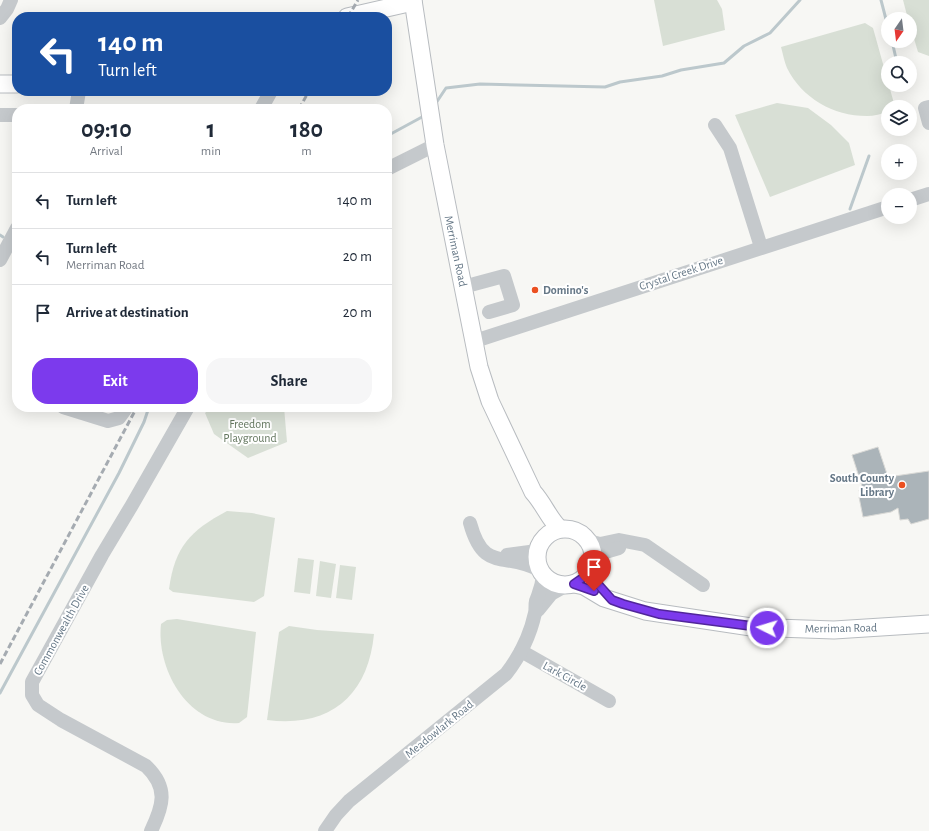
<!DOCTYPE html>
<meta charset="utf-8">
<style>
body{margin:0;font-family:"Alegreya Sans",sans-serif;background:#f6f6f7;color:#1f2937;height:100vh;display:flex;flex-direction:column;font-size:15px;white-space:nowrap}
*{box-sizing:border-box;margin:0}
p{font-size:13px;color:#747a83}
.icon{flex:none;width:22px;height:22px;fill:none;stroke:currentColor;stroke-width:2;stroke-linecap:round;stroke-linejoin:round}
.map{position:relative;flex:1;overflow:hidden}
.panel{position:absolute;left:12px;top:104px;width:380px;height:308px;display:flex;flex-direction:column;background:#fff;border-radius:16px;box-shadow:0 4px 16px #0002}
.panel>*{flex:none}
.hud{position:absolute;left:12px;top:12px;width:380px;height:84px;border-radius:16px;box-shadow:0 4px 16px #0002;background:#1a4fa0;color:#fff;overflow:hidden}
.needle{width:26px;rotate:194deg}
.tools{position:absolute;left:881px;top:12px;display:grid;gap:8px}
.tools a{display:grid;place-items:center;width:36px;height:36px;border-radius:50%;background:#fff;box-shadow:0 4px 16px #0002;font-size:20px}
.pin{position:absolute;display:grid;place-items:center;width:34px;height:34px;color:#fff;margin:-41px -17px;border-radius:50% 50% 50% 0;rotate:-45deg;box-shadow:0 0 4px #0007}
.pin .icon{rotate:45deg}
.me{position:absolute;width:44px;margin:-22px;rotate:275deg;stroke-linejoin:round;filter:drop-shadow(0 0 3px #0008)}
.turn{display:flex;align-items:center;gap:14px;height:84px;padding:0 20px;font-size:18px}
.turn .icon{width:52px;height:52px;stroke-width:2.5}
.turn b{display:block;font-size:28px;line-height:34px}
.eta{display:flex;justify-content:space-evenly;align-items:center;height:68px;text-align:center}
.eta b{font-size:24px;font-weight:600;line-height:28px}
.button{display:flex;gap:8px;margin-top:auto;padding:8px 20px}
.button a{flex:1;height:46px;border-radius:16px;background:#7c3aed;color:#fff;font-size:16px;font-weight:600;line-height:46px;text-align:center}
.button a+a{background:#f6f6f7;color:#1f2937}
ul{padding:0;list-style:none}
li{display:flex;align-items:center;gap:12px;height:56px;padding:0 20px;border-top:1px solid #e0e1e3}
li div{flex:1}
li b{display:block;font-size:15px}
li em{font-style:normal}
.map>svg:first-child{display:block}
.green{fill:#d8dfd5}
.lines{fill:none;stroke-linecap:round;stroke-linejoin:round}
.stream{stroke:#bcc8cc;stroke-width:3}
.building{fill:#abb4b9;stroke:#d9d9d6}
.major-casing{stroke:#b8bcc0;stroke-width:19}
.minor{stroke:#c5c9cc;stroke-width:14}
.major{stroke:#fff;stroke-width:17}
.rail{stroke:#a5abb1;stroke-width:3;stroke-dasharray:6 3;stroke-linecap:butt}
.route-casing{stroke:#51269a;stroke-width:10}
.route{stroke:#7c3aed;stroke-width:7}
.poi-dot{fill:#eb5021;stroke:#fff;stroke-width:1.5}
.labels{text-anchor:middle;stroke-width:4;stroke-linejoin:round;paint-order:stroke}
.street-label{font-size:12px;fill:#657786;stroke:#fff}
.poi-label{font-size:12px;font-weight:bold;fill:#657786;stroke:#fff;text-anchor:start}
.park-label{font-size:12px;fill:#657860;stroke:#fff}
</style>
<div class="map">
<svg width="929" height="831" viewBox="0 0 929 831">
<rect width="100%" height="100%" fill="#f7f7f4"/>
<!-- green -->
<g class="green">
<path d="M654 0H717L722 9 725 30 663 46Z"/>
<path d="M903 0H929V56L918 52 910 25V19H908Z"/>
<path d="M865 23 873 28 895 107H888V112C881 114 874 116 867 116 833 116 802 98 787 68 784 61 783 54 781 47Z"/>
<path d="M777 103 808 108 831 125 849 143 855 165 770 197 735 115Z"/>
<path d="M212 407H284L287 442 248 458 214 434 205 413Z"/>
<path d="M227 511 252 513 275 518 264 596 254 602 173 592 169 589C175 546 190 531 227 511Z"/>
<path d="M298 558 314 560 310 594 294 592Z"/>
<path d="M320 561 336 564 331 598 316 596Z"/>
<path d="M340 565 356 567 352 600 336 598Z"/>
<path d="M177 619 256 632 247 717 239 723C188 727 156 669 161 624L167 620Z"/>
<path d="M289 626 317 630 374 634C368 696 330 728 267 720L279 632Z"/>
</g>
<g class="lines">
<!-- stream -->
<g class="stream">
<path d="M881 0 888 27"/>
<path d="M892 41 897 63"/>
<path d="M436 103 446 88 480 84 605 87 620 82 662 76 681 70 724 63 744 46 770 33 800 0"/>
<path d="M387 136 422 117"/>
<path d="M850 209 869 156"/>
<path d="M0 235 3 237"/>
<path d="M17 244V245"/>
<path d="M0 693 119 473 144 422 149 407"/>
</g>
</g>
<!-- building -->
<path class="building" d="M878 447 888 477 929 471V519L911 524 908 519 900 520 898 508 891 512 863 517 859 497H861L859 490 863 489 852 455Z"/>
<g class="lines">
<defs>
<g id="major">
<path d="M413 0 435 145 479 367 490 401 533 492C544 504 549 519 560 529"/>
<path d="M347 17 413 2"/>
<path d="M0 84H17"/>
<circle cx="565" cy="557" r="28"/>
<path d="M574 584 584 586 604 598 645 611 751 627 834 630 929 624"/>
</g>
</defs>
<!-- major casing -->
<use href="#major" class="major-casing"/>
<!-- minor -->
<g class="minor">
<path d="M0 18 7 9 11 0"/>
<path d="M929 107 925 108 929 123"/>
<path d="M76 109 79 91"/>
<path d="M261 109 271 91"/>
<path d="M0 115H17"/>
<path d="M715 125 730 148 761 247"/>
<path d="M387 169 435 145"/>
<path d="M910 200 929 194"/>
<path d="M0 260 17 228"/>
<path d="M463 287 504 276 513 305 489 312"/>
<path d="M475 341 888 207"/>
<path d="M63 407 108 421 119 418 127 407"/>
<path d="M470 523C484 574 505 551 539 570"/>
<path d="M588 541 600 544 619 540 645 545 703 585"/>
<path d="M507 555 537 551"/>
<path d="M592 561 602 553 619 548"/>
<path d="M538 610 551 594 567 585"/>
<path d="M521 651 609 701"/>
<path d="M151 831C163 806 169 788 146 766L61 720 38 705 32 695V682L102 555 132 505 188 407"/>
<path d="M325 831 336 815 349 801 506 674C520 656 530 636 535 613 536 609 535 605 536 601 540 590 542 587 543 575"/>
</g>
<!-- major -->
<use href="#major" class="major"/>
<!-- rail -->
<g class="rail">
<path d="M348 17 358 0"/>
<path d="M299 109 309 91"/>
<path d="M0 664 137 407"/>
</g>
</g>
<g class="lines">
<defs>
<path id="route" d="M594 591 574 584 584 577 591 567 596 582 612 600 623 604 659 614 767 628"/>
</defs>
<!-- route casing -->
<use href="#route" class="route-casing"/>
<!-- route -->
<use href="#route" class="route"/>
</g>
<!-- markers -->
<g class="poi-dot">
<circle cx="535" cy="290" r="4"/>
<circle cx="902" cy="485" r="4"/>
</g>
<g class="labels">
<!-- street labels -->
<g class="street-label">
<text transform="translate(456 251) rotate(78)" y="4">Merriman Road</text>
<text transform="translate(681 273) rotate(-18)" y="4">Crystal Creek Drive</text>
<text transform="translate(841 628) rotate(-1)" y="4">Merriman Road</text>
<text transform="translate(61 630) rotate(-61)" y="4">Commonwealth Drive</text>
<text transform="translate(565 676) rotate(29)" y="4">Lark Circle</text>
<text transform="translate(439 729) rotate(-39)" y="4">Meadowlark Road</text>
</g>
<!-- poi labels -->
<g class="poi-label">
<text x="543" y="294">Domino's</text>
<text x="894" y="482" text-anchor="end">South County<tspan x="894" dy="14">Library</tspan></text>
</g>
<!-- park labels -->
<g class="park-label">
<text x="250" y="428">Freedom<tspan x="250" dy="14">Playground</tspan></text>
</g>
</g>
</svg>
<div class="tools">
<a><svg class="needle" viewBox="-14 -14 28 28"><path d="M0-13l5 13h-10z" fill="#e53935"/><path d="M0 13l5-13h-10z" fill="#747a83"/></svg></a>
<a><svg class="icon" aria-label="search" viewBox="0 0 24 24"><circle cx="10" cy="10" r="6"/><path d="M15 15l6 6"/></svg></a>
<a><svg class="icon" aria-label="layers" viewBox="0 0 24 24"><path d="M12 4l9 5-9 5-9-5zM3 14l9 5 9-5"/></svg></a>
<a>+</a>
<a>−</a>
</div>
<div class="pin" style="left:594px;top:591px;background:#d93025"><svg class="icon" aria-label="arrive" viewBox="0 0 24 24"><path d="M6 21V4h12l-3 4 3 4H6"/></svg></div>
<svg class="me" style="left:767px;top:628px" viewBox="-20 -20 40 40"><circle r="17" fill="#7c3aed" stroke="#fff" stroke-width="3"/><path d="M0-11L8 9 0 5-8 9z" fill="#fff"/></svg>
<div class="hud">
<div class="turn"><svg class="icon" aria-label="left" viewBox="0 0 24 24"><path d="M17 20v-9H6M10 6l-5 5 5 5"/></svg><div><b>140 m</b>Turn left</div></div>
</div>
<section class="panel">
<div class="eta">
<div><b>09:10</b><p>Arrival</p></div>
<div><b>1</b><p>min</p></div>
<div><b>180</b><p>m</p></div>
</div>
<ul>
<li><svg class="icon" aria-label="left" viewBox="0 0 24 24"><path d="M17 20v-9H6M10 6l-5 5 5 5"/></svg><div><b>Turn left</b></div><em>140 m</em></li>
<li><svg class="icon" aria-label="left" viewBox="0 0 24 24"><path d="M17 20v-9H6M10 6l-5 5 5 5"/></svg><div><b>Turn left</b><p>Merriman Road</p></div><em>20 m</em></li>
<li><svg class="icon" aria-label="arrive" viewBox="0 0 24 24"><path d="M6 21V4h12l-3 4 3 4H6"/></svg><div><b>Arrive at destination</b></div><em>20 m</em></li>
</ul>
<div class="button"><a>Exit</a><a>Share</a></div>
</section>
</div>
